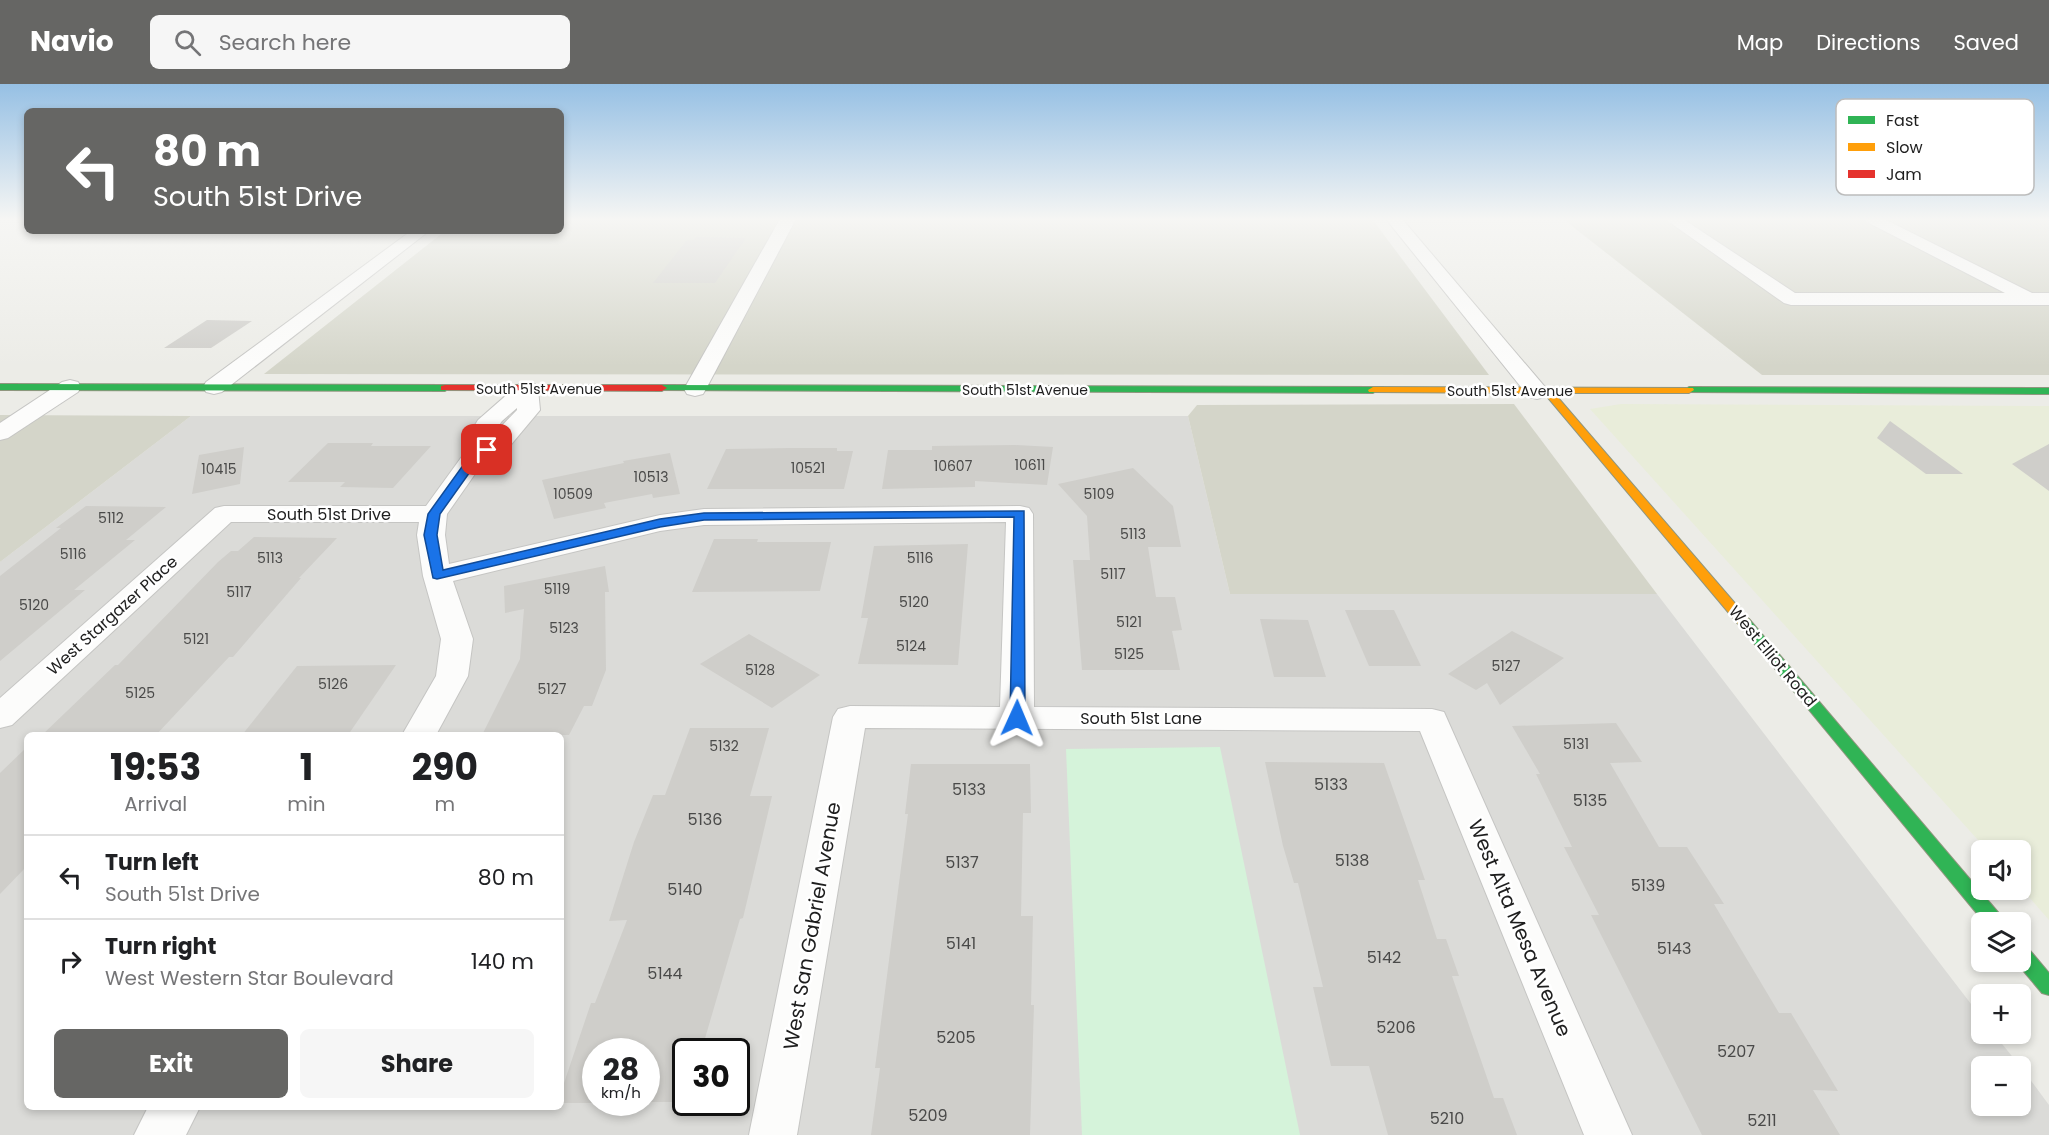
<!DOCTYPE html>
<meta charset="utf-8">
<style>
body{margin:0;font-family:Poppins,sans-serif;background:#f6f6f6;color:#202124;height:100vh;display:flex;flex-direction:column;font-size:22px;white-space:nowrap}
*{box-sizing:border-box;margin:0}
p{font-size:20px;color:#757577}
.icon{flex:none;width:33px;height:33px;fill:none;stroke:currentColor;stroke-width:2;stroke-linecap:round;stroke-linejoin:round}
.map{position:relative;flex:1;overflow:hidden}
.side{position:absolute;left:24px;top:648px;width:540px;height:378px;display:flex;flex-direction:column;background:#fff;border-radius:9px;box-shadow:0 3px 9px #0003}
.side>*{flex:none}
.guide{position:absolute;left:24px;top:24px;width:540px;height:126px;border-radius:9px;box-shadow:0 3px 9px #0003;background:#666664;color:#fff;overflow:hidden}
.fabs{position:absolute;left:1971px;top:756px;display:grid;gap:12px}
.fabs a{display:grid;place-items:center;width:60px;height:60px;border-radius:9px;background:#fff;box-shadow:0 3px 9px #0003;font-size:30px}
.speed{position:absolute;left:582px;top:954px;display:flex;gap:12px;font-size:30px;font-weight:700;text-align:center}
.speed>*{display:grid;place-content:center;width:78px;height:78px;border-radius:50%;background:#fff;box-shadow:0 3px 9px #0003;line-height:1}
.speed small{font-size:15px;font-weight:400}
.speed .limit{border:3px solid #111;border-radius:9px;background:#fff;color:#111}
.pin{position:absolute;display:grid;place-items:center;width:51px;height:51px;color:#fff;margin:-26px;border-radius:12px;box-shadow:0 3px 9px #0006}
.me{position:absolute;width:66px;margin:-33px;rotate:1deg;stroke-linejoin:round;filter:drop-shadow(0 0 4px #0008)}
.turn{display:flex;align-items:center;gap:21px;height:126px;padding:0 30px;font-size:27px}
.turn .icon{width:78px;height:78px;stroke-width:2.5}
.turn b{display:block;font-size:42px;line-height:51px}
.eta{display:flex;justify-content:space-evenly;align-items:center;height:102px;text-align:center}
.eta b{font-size:36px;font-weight:700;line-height:42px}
.button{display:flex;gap:12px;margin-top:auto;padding:12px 30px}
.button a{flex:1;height:69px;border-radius:9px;background:#666664;color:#fff;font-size:24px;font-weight:700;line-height:69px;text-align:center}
.button a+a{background:#f6f6f6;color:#202124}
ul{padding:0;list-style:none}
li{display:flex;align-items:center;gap:18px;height:84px;padding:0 30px;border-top:2px solid #e0e0e0}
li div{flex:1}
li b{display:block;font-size:22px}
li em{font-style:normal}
header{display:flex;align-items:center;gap:36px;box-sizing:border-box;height:84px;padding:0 30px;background:#666664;color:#fff}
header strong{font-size:28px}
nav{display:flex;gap:33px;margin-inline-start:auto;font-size:21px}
.search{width:420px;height:54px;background:#f6f6f6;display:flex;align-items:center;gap:15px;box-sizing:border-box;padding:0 21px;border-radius:9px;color:#757577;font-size:22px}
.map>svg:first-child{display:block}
.residential{fill:#dbdbd8;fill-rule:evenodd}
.construction{fill:#d4d5c9}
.farmland{fill:#e9edda}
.park{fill:#d5f3da}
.building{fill:#cfceca}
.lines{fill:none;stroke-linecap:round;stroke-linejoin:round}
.street-casing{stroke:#c5c5c3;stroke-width:2}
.fast-casing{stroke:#90967f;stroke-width:2}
.slow-casing{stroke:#90967f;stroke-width:2}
.jam-casing{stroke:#90967f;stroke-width:2}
.street{fill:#fcfcfb;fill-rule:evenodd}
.fast{fill:#30b455;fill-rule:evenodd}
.slow{fill:#ff9f0a;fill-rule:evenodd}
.jam{fill:#e5322d;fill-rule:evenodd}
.route{fill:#1a73e8;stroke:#114b97;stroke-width:1.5}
.labels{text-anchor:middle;stroke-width:5;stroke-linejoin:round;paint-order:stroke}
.far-street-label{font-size:14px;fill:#1e1e1e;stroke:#fff}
.number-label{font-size:14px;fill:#4a4a49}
.street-label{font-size:16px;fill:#1e1e1e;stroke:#fff}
.near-number-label{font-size:16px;fill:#4a4a49}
.near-street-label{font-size:20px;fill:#1e1e1e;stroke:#fff}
.key{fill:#fff;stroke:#bcbcbc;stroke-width:1.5}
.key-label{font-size:16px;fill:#1e1e1e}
</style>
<header>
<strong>Navio</strong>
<div class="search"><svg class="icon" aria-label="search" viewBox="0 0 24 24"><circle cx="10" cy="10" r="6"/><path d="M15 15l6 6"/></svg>Search here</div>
<nav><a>Map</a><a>Directions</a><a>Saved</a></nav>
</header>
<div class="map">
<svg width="2049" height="1051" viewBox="0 0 2049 1051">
<rect width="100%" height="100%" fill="#ecece7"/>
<!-- residential -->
<path class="residential" d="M191 332H1188L1230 510H1657L1981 933 1982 950H1994L2020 982H1982V1022H2020L2021 983 2049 1021V1051H0V478ZM27 651H561V1023H27ZM596 968H646V1018H596ZM686 968H736V1018H686Z"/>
<!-- construction -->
<g class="construction">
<path d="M561 135H1372L1489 291 264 290 445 147H561Z"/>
<path d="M1563 135H2049V291H1762Z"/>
<path d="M1514 320 1657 510H1230L1188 332 1197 321Z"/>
<path d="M0 331 191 332 0 478Z"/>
</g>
<!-- farmland -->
<path class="farmland" d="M1621 320 2049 322V836L2021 804 2020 766H1987L1590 325Z"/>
<!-- park -->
<path class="park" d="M1220 663 1300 1051H1082L1066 665Z"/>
<!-- building -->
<g class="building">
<path d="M696 153 746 154 715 199H653L687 156H693Z"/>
<path d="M207 236 252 237 211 264H164Z"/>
<path d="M1890 337 1963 390H1926L1877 354Z"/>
<path d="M328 359H373L371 362H431L393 404 340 403 345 398H288Z"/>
<path d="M2049 360V407L2012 380Z"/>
<path d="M1015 361 1053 363 1047 401 975 397V403L882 405 888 366H932V362Z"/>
<path d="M244 363 240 400 192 410 199 371Z"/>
<path d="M790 364H837V367H853L844 405H707L726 365Z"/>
<path d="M670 369 680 410 653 414 652 410 604 419 606 424 554 435 542 396 624 379 623 377Z"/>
<path d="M1133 384 1173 422 1181 463H1148L1156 513H1175L1182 546 1172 547 1180 586H1082L1073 476H1090L1087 432 1058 400Z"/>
<path d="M86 422 166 423 126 456H135L74 506H85L0 577V492L61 444H56Z"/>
<path d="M254 453 337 454 299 494H301L233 573H229L156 651H42L115 581H118L218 478 231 467H238Z"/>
<path d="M714 455H758L757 458H831L820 507 692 508Z"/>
<path d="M968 460 958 581 858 580 868 534H861L874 462Z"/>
<path d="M605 482 609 508H605L606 586 592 622H584L569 651H482L520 575 524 525 505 529 504 502Z"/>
<path d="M1345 526H1394L1421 582H1369Z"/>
<path d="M1260 535 1308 536 1326 593H1274Z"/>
<path d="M1512 547 1564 574 1500 621 1487 599 1476 606 1448 590Z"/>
<path d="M749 550 820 591 772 624 700 580Z"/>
<path d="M396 581 348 651H242L297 582Z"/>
<path d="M1616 639 1642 678 1610 679 1659 763H1687L1724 820H1714L1779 929H1791L1838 1007 1813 1006 1840 1051H1702L1591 831H1599L1564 763H1572L1536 690H1540L1512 642Z"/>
<path d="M690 644H769L750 712H772L743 834 740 835 701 968H686V1018H646V968H596V1019H561V1008L591 919H595L627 836 609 837 634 758 653 711H665Z"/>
<path d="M27 663V782L0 810V689Z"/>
<path d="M1265 678 1384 679 1425 796H1418L1437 855H1446L1459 892H1452L1494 1014H1503L1517 1051H1388L1369 982H1331L1313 903H1323L1298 799H1294L1283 762Z"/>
<path d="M911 680H1030L1031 729H1023L1021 832H1033L1031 921H1034L1030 1051H871L880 984H875L908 730H905Z"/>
</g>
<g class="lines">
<defs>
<g id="street">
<path d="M780 135H796L706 305 703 310 695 312 687 310 684 305Z"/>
<path d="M1386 135H1402L1545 303 1548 308 1545 313 1537 315 1529 313Z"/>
<path d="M1665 135H1683L1795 209H2005L1867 138 1865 135H1884L2032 209H2049V221H1791L1784 219Z"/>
<path d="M411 147H429L222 308 214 310 206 308 203 303 206 298Z"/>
<path d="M70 296 78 298 81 303 78 308 8 354 0 356V339L62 298Z"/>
<path d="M527 298 535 300 538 305 540 326 509 363 482 380 447 430 445 451 449 480 660 431 704 425 1020 422 1029 424 1033 430 1034 623 1432 625 1444 628 1632 1051H1584L1420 647 865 644 797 1051H749L833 633 838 625 850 622 1000 623 1006 438 704 441 660 447 453 497 473 555 468 592 436 651H402L436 592 441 555 423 492 417 451 419 438H231L12 641 0 644V614L215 424 224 422H426L463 371 464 359 478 336 519 300ZM517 324V326L490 354 502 337Z"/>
<path d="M148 1023H200L186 1051H134Z"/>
</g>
<g id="fast">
<path d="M0 300 445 301 450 304 445 307 0 306Z"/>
<path d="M662 301 1373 303 1378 306 1373 309 658 306V302Z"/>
<path d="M1689 303 2049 304V310L1685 308 1684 306Z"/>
<path d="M1744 534 1749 535 2002 833 2004 838H1984L1739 541 1737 538Z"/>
<path d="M2020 861 2027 863 2049 889V911L2042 909 2016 878H2020Z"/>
</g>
<path id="slow" d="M1373 303 1693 304 1694 306 1689 309H1554L1751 538 1749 541H1739L1544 309 1369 308 1368 306Z"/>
<path id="jam" d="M445 301H662L667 304 662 307 441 306V302Z"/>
</defs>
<!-- street casing -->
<use href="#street" class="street-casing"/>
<!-- fast casing -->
<use href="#fast" class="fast-casing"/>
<!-- slow casing -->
<use href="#slow" class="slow-casing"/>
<!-- jam casing -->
<use href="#jam" class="jam-casing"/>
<!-- street -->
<use href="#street" class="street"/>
<!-- fast -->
<use href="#fast" class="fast"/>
<!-- slow -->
<use href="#slow" class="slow"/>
<!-- jam -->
<use href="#jam" class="jam"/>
</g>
<!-- sky -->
<linearGradient id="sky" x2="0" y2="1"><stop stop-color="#96c0e4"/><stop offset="0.48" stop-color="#f6f6f4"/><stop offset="1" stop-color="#f6f6f4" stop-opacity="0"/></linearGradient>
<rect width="2049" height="282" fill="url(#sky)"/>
<!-- route -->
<path class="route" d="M487 363 493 366 477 378 440 430 437 451 443 486 660 435 704 429 1024 427 1025 634 1017 639 1010 634 1014 433 704 436 660 443 437 495 433 494 424 451 428 430 469 373Z"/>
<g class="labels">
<!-- far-street labels -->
<g class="far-street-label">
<text x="539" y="310">South 51st Avenue</text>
<text x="1025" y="311">South 51st Avenue</text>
<text x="1510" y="312">South 51st Avenue</text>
</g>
<!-- number labels -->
<g class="number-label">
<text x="1030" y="386">10611</text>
<text x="953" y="387">10607</text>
<text x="808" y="389">10521</text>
<text x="219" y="390">10415</text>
<text x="651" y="398">10513</text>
<text x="573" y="415">10509</text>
<text x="1099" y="415">5109</text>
<text x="111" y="439">5112</text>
<text x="1133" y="455">5113</text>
<text x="73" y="475">5116</text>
<text x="270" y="479">5113</text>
<text x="920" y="479">5116</text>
<text x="1113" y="495">5117</text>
<text x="557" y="510">5119</text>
<text x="239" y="513">5117</text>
<text x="914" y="523">5120</text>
<text x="34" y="526">5120</text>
<text x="1129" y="543">5121</text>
<text x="564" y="549">5123</text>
<text x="196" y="560">5121</text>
<text x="911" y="567">5124</text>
<text x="1129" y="575">5125</text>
<text x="1506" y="587">5127</text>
<text x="760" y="591">5128</text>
<text x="333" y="605">5126</text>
<text x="552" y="610">5127</text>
<text x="140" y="614">5125</text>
<text x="1576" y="665">5131</text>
<text x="724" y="667">5132</text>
</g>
<!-- street labels -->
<g class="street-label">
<text x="329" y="436">South 51st Drive</text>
<text transform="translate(112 531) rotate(-42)" y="6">West Stargazer Place</text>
<text transform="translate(1773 572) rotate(50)" y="6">West Elliot Road</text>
<text x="1141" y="640">South 51st Lane</text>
</g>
<!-- near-number labels -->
<g class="near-number-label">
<text x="1331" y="706">5133</text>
<text x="969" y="711">5133</text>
<text x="1590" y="722">5135</text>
<text x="705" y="741">5136</text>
<text x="1352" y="782">5138</text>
<text x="962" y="784">5137</text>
<text x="1648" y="807">5139</text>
<text x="685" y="811">5140</text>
<text x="961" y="865">5141</text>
<text x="1674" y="870">5143</text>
<text x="1384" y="879">5142</text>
<text x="665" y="895">5144</text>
<text x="1396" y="949">5206</text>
<text x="956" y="959">5205</text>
<text x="1736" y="973">5207</text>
<text x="928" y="1037">5209</text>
<text x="1447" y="1040">5210</text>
<text x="1762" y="1042">5211</text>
</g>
<!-- near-street labels -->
<g class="near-street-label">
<text transform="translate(812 842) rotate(-80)" y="7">West San Gabriel Avenue</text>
<text transform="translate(1520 844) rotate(67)" y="7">West Alta Mesa Avenue</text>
</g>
</g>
<!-- legend -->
<rect x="1836" y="15" width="198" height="96" rx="9" class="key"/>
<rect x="1848" y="32" width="27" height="8" fill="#30b455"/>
<rect x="1848" y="59" width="27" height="8" fill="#ff9f0a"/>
<rect x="1848" y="86" width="27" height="8" fill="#e5322d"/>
<g class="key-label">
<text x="1886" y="42">Fast</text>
<text x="1886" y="69">Slow</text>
<text x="1886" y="96">Jam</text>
</g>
</svg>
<div class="fabs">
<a><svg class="icon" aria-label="sound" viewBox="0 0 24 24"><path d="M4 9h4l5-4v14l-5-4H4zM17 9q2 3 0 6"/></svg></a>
<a><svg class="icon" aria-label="layers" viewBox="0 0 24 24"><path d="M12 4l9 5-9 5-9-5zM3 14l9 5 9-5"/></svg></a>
<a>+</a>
<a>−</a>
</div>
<div class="speed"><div>28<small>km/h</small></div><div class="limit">30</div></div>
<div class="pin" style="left:487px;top:366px;background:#d93025"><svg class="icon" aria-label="arrive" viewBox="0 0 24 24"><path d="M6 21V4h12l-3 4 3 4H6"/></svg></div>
<svg class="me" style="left:1017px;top:634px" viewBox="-20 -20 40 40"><path d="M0-17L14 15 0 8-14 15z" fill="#1a73e8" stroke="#fff" stroke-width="4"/></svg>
<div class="guide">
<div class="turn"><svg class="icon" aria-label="left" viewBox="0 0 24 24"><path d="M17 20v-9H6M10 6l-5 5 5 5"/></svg><div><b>80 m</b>South 51st Drive</div></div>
</div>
<section class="side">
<div class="eta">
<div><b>19:53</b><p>Arrival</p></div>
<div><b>1</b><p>min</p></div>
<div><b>290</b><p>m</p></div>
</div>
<ul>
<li><svg class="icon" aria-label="left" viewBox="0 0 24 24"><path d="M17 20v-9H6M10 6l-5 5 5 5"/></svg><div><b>Turn left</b><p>South 51st Drive</p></div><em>80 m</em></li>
<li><svg class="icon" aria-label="right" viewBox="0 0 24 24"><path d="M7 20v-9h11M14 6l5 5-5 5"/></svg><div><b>Turn right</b><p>West Western Star Boulevard</p></div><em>140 m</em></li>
</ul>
<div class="button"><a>Exit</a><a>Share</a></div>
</section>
</div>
